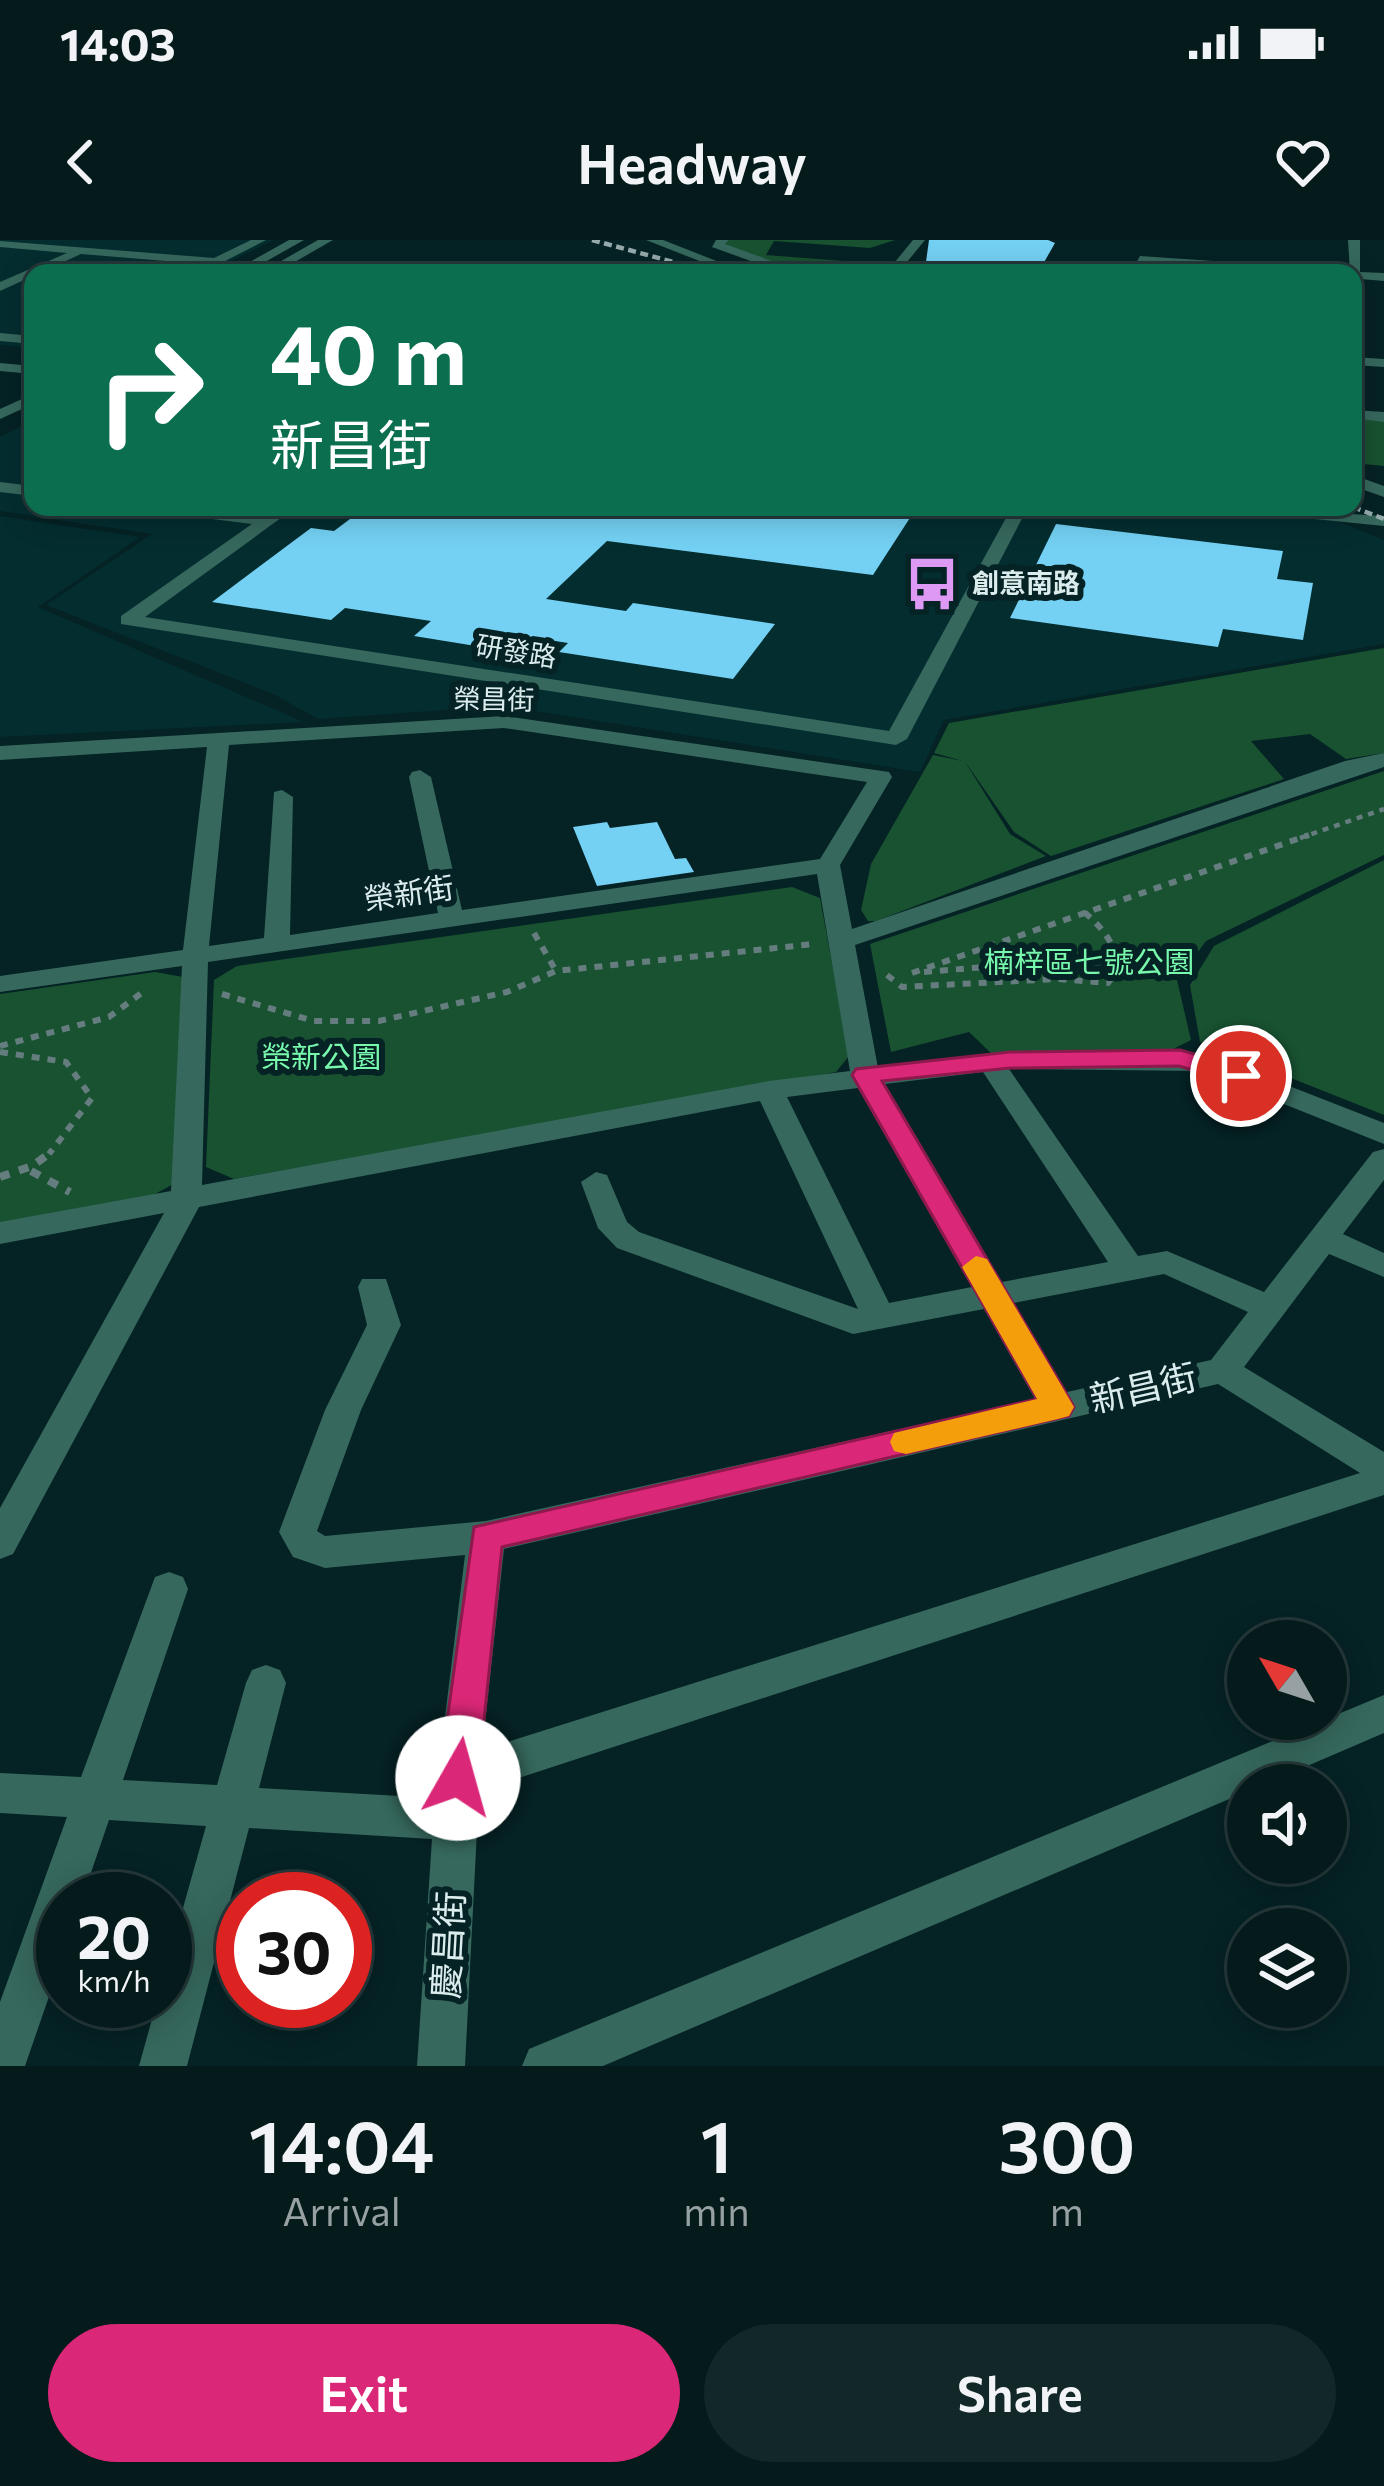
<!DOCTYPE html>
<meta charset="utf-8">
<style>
body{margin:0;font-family:Commissioner,"Noto Sans TC",sans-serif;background:#122728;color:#f1f3f6;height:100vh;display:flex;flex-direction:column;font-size:45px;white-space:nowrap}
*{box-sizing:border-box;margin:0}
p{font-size:39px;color:#97a1a3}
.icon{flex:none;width:66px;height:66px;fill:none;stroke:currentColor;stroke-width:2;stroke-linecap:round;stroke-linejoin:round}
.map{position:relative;height:1826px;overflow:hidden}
.side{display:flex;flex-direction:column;background:#041a1b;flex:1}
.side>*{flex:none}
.banner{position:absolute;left:24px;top:24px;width:1338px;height:252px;border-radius:24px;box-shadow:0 6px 30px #0003,0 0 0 3px #25383a;background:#0b6e4f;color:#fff;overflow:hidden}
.needle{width:78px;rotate:309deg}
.tools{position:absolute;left:1227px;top:1380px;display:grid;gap:24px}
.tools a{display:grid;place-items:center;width:120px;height:120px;border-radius:50%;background:#041a1b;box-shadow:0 6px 30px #0003,0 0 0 3px #25383a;font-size:60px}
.speed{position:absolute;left:36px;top:1632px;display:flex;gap:24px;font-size:60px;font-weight:700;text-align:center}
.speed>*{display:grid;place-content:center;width:156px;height:156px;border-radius:50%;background:#041a1b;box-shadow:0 6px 30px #0003,0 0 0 3px #25383a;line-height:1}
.speed small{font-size:30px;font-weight:400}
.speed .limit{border:18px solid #d22;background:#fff;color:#111}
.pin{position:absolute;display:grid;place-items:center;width:102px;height:102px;color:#fff;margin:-51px;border:6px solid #fff;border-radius:50%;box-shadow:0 3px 12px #0007}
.me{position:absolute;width:132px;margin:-66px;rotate:7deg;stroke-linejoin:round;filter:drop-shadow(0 0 9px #0008)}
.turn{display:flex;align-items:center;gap:42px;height:252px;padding:0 48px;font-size:54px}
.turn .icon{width:156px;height:156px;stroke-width:2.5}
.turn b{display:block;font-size:84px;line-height:102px}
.eta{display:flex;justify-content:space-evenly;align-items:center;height:204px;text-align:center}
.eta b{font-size:72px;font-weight:600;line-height:84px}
.primary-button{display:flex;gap:24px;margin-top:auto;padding:24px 48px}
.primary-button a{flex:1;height:138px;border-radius:72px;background:#db2777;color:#fff;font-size:48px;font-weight:600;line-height:138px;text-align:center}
.primary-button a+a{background:#122728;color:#f1f3f6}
.status{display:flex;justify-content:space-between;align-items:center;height:84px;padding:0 60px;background:#041a1b;direction:ltr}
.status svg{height:33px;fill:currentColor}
header{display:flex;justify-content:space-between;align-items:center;height:156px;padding:0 48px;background:#041a1b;font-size:54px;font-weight:600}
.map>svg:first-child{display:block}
.built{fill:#042d30}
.green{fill:#185231}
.building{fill:#74d1f4}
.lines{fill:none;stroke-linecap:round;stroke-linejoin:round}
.path-far2{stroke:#667d7f;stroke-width:4.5;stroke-dasharray:6 6;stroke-linecap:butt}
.path-far1{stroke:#667d7f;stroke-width:6;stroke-dasharray:8 8;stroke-linecap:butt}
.path{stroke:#667d7f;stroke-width:8;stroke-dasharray:10 10;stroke-linecap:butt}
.minor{fill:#36685d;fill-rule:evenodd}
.rail{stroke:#96abac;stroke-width:4.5;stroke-dasharray:8 4.5;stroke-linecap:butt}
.route{fill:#db2777;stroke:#8e194d;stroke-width:3}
.slow{fill:#f59e0b}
.labels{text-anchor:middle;stroke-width:12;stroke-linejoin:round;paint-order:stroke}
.far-poi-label{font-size:27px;font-weight:bold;fill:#dbeced;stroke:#052224;text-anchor:start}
.far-street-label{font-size:27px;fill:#dbeced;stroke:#052224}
.street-label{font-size:30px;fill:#dbeced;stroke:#052224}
.park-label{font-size:30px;fill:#78f8ac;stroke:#052224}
.near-street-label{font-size:36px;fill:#dbeced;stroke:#052224}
</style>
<div class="status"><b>14:03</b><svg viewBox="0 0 49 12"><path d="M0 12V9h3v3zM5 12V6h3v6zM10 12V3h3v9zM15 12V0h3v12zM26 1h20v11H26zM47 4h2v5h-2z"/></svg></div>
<header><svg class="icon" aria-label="back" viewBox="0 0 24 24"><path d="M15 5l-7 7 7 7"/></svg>Headway<svg class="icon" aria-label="heart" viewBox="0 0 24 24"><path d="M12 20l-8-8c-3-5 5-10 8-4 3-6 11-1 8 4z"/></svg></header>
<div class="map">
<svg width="1384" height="1826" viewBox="0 0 1384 1826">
<rect width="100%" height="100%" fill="#052224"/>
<!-- built -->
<g class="built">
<path d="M0 0H273L208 33H33V108L0 105Z"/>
<path d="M33 180V267H1199L1338 281 1384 300V404L944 480 920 532 503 466 318 479 273 454 46 365 152 294 0 271V197Z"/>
<path d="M0 276 140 297 38 367 304 482 0 497Z"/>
</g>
<!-- green -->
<g class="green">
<path d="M729 0H895L870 8 774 1 766 15 883 24 875 32H863L786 26 723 5Z"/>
<path d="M1353 177 1384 179V226L1353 223Z"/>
<path d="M1384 408V513L1346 519 1310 494 1251 501 1284 539 1051 616 1014 592 964 520 1010 594 1046 616 876 681H868L861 670 871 624 933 515 963 521 934 513 949 483Z"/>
<path d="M1384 531V615L1206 701 1177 740 1191 800 1165 813 994 816 969 792 891 812 870 704Z"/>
<path d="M1384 620V875L1200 802 1190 745 1214 706Z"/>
<path d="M792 647 820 658 849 816 836 832 234 939 206 927 214 740 237 726Z"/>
<path d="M155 732 183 737 177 942 146 959 0 983V754Z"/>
</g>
<!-- building -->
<g class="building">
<path d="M929 0H1048L1055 3 1038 33H1000L1003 28 926 22Z"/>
<path d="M366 267H917L873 335 607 301 546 359 626 371 633 363 775 384 733 439 559 412 568 403 498 392 482 407 414 396 431 381 345 368 331 380 212 362 311 288 334 291Z"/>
<path d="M1056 284 1283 311 1277 339 1313 343 1303 400 1223 389 1218 407 1010 378Z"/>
<path d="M607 582 610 588 657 582 675 619 686 618 694 632 597 646 573 587Z"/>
</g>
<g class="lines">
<!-- path-far2 -->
<path class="path-far2" d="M1300 598 1384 569"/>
<!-- path-far1 -->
<g class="path-far1">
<path d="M534 693 556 731"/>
<path d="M924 732 1119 716"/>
<path d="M912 733 1309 595"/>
<path d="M887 735 902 747 1057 739 1108 743 1120 726C1114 703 1102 687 1084 672"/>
<path d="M222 754 314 781H379L507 752 556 731 814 704"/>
<path d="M0 806 109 777 147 749"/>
<path d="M0 812 66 822 92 858 49 914"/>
</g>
<!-- path -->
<g class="path">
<path d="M31 931 70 952"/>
<path d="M0 937 32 926 53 911"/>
</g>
<!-- minor -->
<g class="minor">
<path d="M251 0H266L202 33 194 30 202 24 81 14 0 51V42L67 13 0 7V1L214 18Z"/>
<path d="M289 0H304L249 31 239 28Z"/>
<path d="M318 0H333L286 27 276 24Z"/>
<path d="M646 0H663L742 31 730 33Z"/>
<path d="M716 0H729L725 4 783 25 852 33 781 32 712 7Z"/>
<path d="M913 0H925L898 33H886Z"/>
<path d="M1348 0H1360V32L1384 33V41L1360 39V77L1353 81Z"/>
<path d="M1140 16 1330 29 1336 33 1136 23Z"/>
<path d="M0 93 33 96V104L0 101Z"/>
<path d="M1353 117 1384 119V127L1353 125Z"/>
<path d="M0 123 33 126V134L0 131Z"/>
<path d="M33 154V164L0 179V169Z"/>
<path d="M1353 170 1384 172V182L1353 178Z"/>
<path d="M1353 235 1384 246V257L1353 246Z"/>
<path d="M0 242 33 246V256L0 252Z"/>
<path d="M149 267 265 275 277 267H296L145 377 889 491 1012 267H1028L907 499 896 505 121 384V376L252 284 157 272Z"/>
<path d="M1238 267 1384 276V286L1246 272Z"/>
<path d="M504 476 889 532 892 537 840 625 852 689 1345 521 1384 513V527L855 705 878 828 1010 811 1205 813 1384 883V904L1201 831 1009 829 1138 1016 1167 1011 1264 1052 1373 912 1384 909V940L1343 994 1384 1013V1037L1329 1014 1244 1127 1384 1212V1255L479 1551 465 1826H417L432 1599 249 1588 187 1826H139L157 1761H165V1732L206 1586 109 1580 82 1659H63V1716L25 1826H0V1762L67 1577 0 1573V1533L81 1537 155 1337 169 1332 183 1337 188 1349 123 1540 217 1545 246 1443 252 1430 266 1425 280 1430 286 1443 259 1548 435 1558 465 1315 325 1328 293 1317 279 1292 325 1170 367 1085 358 1047 362 1039H386L401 1085 361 1170 317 1291 325 1296 486 1281 1035 1159 984 1069 853 1094 617 1008 598 988 581 942 596 932 607 935 627 982 639 992 858 1069 760 861 199 967 13 1314 0 1319V1268L164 973 0 1004V982L171 951 182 726 0 752V736L183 710 207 507 0 520V506ZM504 488 867 542 820 619 462 670 431 537 420 530 412 532 409 537 438 673 290 695 293 557 282 550 274 552 264 698 209 706 229 505ZM817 634 850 831 769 841 202 945 208 722ZM983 832 1108 1022 1002 1042 885 844ZM858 848 972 1047 889 1063 787 857ZM1164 1034 1248 1072 1211 1120 1067 1152 1014 1063ZM1218 1144 1360 1233 482 1510 504 1309Z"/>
<path d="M1384 1455V1493L1263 1545H1248V1551L603 1826H522L529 1809Z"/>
</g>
<!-- rail -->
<g class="rail">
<path d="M592 0 714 33"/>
<path d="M1353 267 1384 279"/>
</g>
</g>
<!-- route -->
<path class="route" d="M1180 810 1250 830 1254 836 1241 844 1179 826 1010 828 882 841 1069 1158 1074 1167 1069 1176 502 1307 478 1538 472 1551 458 1556 445 1551 439 1538 474 1287 1037 1159 852 835 856 829 1010 812Z"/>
<!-- slow -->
<path class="slow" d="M976 1016 987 1019 1074 1167 1069 1176 1058 1179 906 1214 894 1211 890 1202 894 1193 1037 1159 962 1027Z"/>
<!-- icons -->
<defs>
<symbol id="bus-bare" viewBox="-9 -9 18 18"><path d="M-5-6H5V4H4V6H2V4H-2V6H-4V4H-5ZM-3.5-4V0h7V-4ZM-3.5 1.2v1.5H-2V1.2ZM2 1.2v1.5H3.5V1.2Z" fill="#dd99f3" stroke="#052224" stroke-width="2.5" paint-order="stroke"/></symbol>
</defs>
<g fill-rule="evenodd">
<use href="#bus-bare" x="894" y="306" width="76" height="76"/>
</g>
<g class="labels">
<!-- far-poi labels -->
<g class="far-poi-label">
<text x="972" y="353">創意南路</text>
</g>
<!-- far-street labels -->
<g class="far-street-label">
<text transform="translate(516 412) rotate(9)" y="9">研發路</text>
<text transform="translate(494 460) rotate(1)" y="9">榮昌街</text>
</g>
<!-- street labels -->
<g class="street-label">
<text transform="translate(409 654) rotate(-8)" y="10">榮新街</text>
</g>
<!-- park labels -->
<g class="park-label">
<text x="1089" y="733">楠梓區七號公園</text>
<text x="321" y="828">榮新公園</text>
</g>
<!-- near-street labels -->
<g class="near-street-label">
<text transform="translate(1143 1148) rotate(-13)" y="13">新昌街</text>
<text transform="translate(448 1705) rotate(-87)" y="13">慶昌街</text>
</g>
</g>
</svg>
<div class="tools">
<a><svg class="needle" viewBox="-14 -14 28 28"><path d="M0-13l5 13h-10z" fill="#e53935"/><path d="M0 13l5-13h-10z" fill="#97a1a3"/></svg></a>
<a><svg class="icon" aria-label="sound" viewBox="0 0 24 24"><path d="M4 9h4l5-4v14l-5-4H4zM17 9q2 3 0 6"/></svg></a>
<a><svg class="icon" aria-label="layers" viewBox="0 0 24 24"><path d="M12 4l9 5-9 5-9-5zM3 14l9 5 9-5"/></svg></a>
</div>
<div class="speed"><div>20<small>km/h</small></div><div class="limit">30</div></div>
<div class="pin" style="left:1241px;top:836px;background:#d93025"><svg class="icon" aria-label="arrive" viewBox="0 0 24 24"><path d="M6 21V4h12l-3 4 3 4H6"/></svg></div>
<svg class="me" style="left:458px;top:1538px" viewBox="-20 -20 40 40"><circle r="19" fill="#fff"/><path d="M0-13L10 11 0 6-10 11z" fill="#db2777"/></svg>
<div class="banner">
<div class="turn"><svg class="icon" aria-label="right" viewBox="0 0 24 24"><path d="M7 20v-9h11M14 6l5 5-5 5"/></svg><div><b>40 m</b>新昌街</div></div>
</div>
</div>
<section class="side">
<div class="eta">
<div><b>14:04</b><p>Arrival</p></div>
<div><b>1</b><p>min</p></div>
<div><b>300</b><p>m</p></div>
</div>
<div class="primary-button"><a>Exit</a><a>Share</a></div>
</section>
